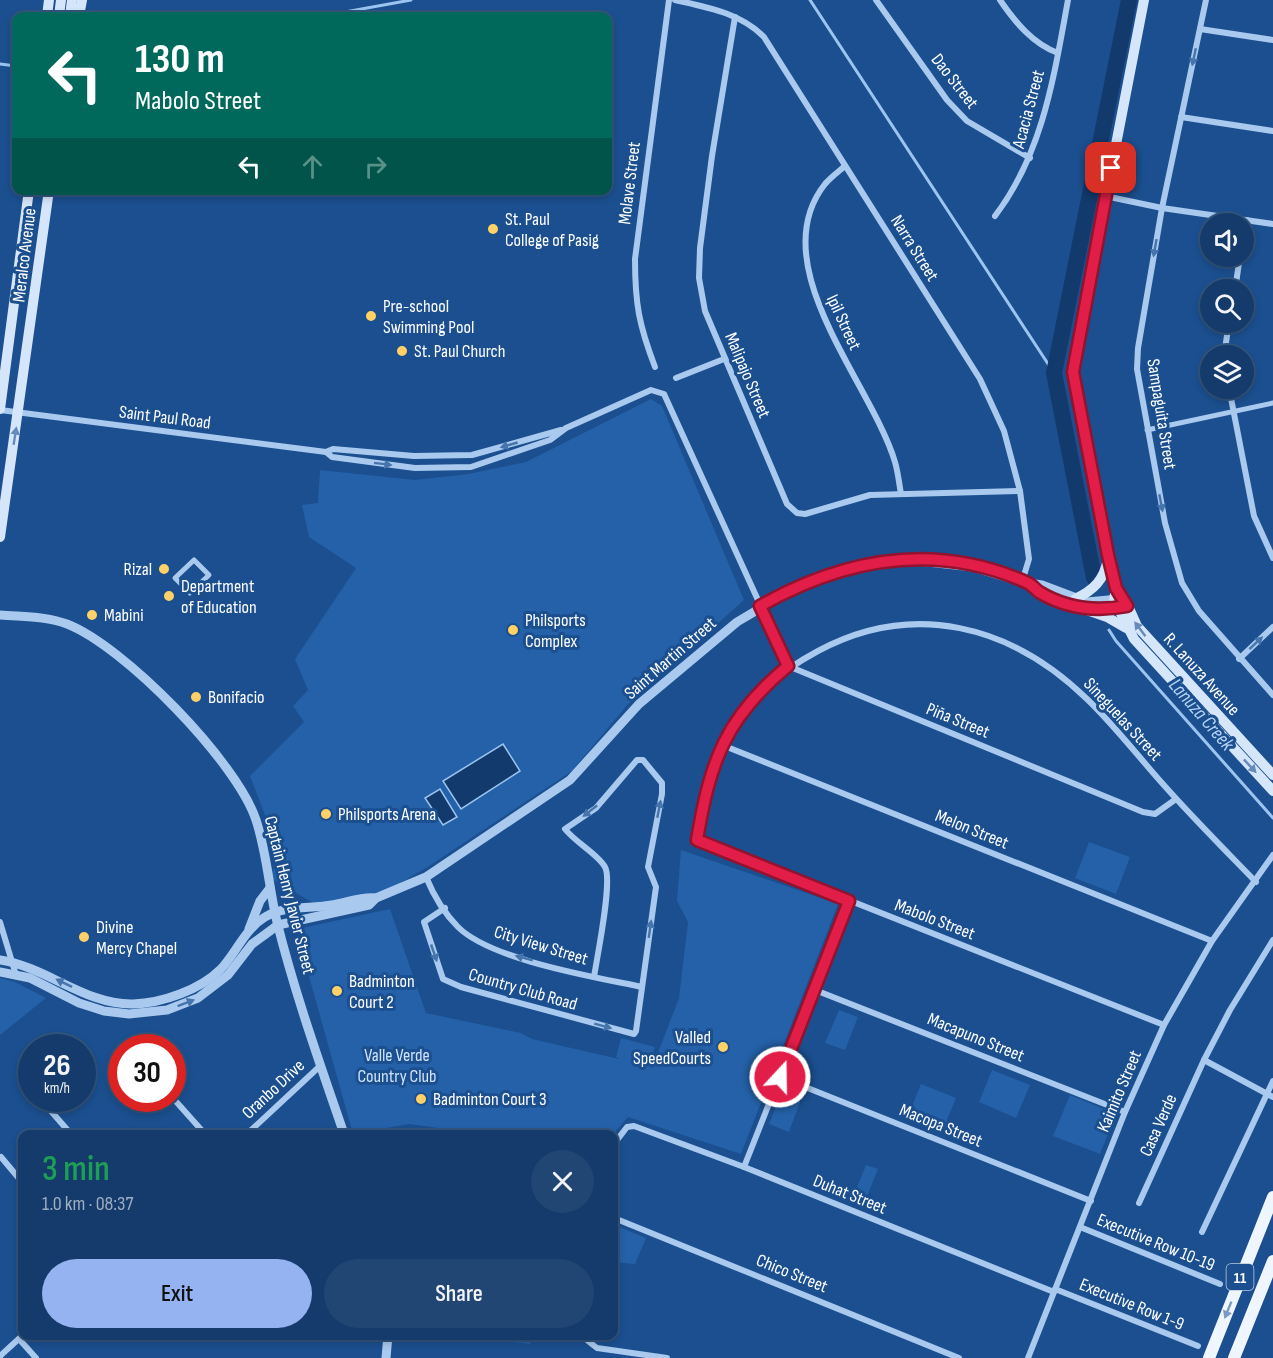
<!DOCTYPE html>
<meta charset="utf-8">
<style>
body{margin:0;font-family:"Sofia Sans Condensed",sans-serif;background:#214673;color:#f1f3f6;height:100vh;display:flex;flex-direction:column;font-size:22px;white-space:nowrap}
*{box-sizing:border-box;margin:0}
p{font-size:20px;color:#9dadc1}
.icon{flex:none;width:33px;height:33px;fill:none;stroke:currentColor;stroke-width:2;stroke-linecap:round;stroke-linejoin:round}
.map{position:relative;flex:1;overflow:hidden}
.panel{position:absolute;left:18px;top:1130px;width:600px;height:210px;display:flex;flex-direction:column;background:#143b6b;border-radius:12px;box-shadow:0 3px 9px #0003,0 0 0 2px #33557e}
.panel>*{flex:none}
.banner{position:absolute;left:12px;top:12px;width:600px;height:183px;border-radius:12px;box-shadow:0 3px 9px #0003,0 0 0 2px #33557e;background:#00695c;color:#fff;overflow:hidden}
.controls{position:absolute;left:1200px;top:213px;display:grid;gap:12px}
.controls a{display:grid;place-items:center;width:54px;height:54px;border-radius:50%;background:#143b6b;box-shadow:0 3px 9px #0003,0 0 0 2px #33557e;font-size:30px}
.speed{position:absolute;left:18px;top:1034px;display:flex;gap:12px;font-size:30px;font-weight:700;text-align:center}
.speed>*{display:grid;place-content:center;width:78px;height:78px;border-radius:50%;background:#143b6b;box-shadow:0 3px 9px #0003,0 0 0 2px #33557e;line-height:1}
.speed small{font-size:15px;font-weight:400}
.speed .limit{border:9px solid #d22;background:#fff;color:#111}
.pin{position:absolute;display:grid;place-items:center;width:51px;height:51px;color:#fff;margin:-26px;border-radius:12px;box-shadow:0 3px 9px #0006}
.me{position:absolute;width:66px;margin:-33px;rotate:21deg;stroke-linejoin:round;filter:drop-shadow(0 0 4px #0008)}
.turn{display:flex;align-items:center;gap:21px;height:126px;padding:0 24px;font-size:27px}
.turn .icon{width:78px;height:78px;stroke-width:2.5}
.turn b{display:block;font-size:42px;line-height:51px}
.lanes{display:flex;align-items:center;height:57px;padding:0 24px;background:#0003;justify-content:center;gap:30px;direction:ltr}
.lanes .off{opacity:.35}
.round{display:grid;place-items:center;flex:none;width:63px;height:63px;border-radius:32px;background:#214673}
.summary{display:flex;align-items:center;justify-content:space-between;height:102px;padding:0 24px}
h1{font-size:36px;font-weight:600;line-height:45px;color:#1e9e55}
.button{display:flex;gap:12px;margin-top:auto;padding:12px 24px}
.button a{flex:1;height:69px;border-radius:36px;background:#95b2f1;color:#111;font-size:24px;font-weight:600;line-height:69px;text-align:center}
.button a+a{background:#214673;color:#f1f3f6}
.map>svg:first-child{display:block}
.green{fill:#2461a8}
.water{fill:#123a6d;stroke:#9cc4f0;stroke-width:1.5}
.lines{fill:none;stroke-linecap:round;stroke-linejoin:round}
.stream{stroke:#9cc4f0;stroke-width:3}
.river{stroke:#123a6d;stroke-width:16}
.pedestrian{stroke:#a9c9ee;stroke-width:5}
.minor{stroke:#a9c9ee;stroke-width:6}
.tertiary{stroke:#a9c9ee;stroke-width:9}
.secondary{stroke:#d6e6fa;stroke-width:10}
.primary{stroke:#f0f6ff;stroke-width:12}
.oneway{fill:#4674ac}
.oneway2{fill:#668bba}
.oneway3{fill:#7b9ac1}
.route-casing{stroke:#92132f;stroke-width:15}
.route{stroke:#e11d48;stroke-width:10}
.poi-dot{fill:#ffd166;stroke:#1b4f8f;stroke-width:2}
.labels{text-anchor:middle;stroke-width:6;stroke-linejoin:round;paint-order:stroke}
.shield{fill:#1b4f8f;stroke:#bbcadd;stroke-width:1.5}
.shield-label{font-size:16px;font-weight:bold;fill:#fff}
.street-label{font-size:18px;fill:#fff;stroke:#1b4f8f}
.poi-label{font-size:18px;fill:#fff;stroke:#1b4f8f;text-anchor:start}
.park-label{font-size:18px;fill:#cfe3fa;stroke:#1b4f8f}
.water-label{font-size:20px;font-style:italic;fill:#b5d3f5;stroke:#1b4f8f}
</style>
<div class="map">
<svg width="1273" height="1358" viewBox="0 0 1273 1358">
<rect width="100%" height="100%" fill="#1b4f8f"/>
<!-- green -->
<g class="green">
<path d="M651 399 662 406 744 600 628 704 572 771 426 868 393 887 367 896 317 905 270 878 278 857 276 844 250 776 304 722 293 706 308 690 295 659 356 568 309 537 302 505 318 503 320 470 415 480 468 474 526 462Z"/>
<path d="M1089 842 1130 857 1116 894 1075 878Z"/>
<path d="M681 850 838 904 741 1154 628 1117 613 1134H482L409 1124 353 1134 298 937 302 928 390 909 426 1013 521 1033 532 1039 619 1059 616 1057 621 1038 655 1047 649 1066 652 1068 679 998 688 922 677 901Z"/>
<path d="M0 978 15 982 46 998 0 1035Z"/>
<path d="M839 1010 858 1017 845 1050 825 1043Z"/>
<path d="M992 1070 1030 1085 1016 1118 979 1102Z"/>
<path d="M921 1084 956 1098 942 1132 907 1118Z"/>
<path d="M782 1092 801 1099 789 1132 769 1124Z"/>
<path d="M1070 1095 1116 1114 1100 1154 1053 1136Z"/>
<path d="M866 1165 878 1169 864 1204 852 1199Z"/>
<path d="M614 1225 646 1238 635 1264 614 1262Z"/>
<path d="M444 1335H531L530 1344Z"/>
</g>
<!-- water -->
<g class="water">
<path d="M503 744 520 771 461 809 443 781Z"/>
<path d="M440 789 457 817 443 825 425 798Z"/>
</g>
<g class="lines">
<!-- stream -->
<g class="stream">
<path d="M810 0 1054 373"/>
<path d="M323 16 411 0"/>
<path d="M0 64 16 66"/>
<path d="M1109 630 1116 641 1273 818"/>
</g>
<!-- river -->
<path class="river" d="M1094 578 1054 373 1129 0"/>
<!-- pedestrian -->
<g class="pedestrian">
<path d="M1147 430 1273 403"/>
<path d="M194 560 209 575 190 593 175 578Z"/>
</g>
<!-- minor -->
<g class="minor">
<path d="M675 0C706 7 741 13 764 37L980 379 1004 431 1020 491 1029 559 1022 582"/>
<path d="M876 0 947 100 967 121 1030 158"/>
<path d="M1000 0C1015 22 1033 44 1058 53"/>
<path d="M1206 0 1162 208 1138 348 1137 369 1165 523 1182 583 1199 611 1273 695"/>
<path d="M735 17 712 156 700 248 699 278 705 311 787 504 797 513 805 514 870 495 1020 491"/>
<path d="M1200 29 1273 40"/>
<path d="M1181 117 1273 131"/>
<path d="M845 166C838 172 830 178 825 184 761 265 872 384 895 462 898 472 899 483 901 494"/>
<path d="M1105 196 1162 208 1273 224"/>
<path d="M995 216C1043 153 1054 76 1068 0"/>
<path d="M1244 237 1247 220"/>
<path d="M1235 290 1240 256"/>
<path d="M1224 356 1229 322"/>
<path d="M655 367C639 325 635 304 635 259L669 0"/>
<path d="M676 378 724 359"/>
<path d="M1229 388 1254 516 1273 558"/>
<path d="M0 410 326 452 332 457 415 468 471 467 550 440 566 428 651 390 664 394 788 666 1143 812 1155 814 1176 799"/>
<path d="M326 452 333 449 414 456 472 455 561 430"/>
<path d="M1239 659 1273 627"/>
<path d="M722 745 1212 941"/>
<path d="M426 877C433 894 445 914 458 927 491 960 595 977 642 987"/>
<path d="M445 908 424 922 443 979 461 987 634 1034 636 1031 656 887 648 867 662 794V783L643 760H637L596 808 565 829C576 843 598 854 605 867 613 881 597 957 594 977"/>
<path d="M0 922 16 975"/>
<path d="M815 990 1125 1112"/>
<path d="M1164 1025 697 840C701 817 703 794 710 773 727 718 769 677 818 651 913 600 1011 625 1087 699 1114 725 1137 755 1162 783 1192 817 1224 849 1256 882"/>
<path d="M1204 1060 1273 1097"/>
<path d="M780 1077 1091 1201"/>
<path d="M172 1097 205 1134"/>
<path d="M50 1110 71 1134"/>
<path d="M247 1134 320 1066"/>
<path d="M614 1144 627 1127 634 1126 744 1167 1054 1292"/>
<path d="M1 1157 22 1182"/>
<path d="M744 1167 849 901"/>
<path d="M1139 1203 1204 1060 1230 1010 1273 940"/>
<path d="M614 1218 959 1358"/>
<path d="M1080 1227 1220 1284"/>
<path d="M1202 1232 1273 1081"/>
<path d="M1055 1289 1198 1346"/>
<path d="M587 1335 588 1341 597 1348 667 1358"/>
<path d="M19 1339 36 1358"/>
<path d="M0 1356 23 1335"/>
<path d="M1028 1358 1125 1112 1164 1025 1212 941 1273 855"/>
</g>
<!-- tertiary -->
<g class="tertiary">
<path d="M1029 584C1057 606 1090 613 1125 606"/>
<path d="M0 615C23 617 45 616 67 624 124 646 237 762 256 820 267 853 269 889 277 922 295 994 320 1064 344 1134"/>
<path d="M249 929 260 901 270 888"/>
<path d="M0 960C47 967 85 1005 133 1004 162 1003 200 990 221 969 236 953 245 929 265 917 284 905 310 909 332 905 346 903 362 896 376 898"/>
<path d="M0 972 30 978 79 1003 104 1011 129 1014 167 1010 198 998 228 975 252 944 278 925 369 905 376 898 426 877 570 780 639 704 737 622 794 588 834 572 878 561 909 560 973 567 1022 582 1042 585 1087 602 1119 599"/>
<path d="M386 1358 388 1335"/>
</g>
<!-- secondary -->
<g class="secondary">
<path d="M1144 0 1075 356V384L1116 588 1124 597 1137 626 1273 775"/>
<path d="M47 16 49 0"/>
<path d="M59 16 61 0"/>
<path d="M70 16 72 0"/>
<path d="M79 16 82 0"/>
<path d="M0 409 29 190"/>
<path d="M0 537 49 190"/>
<path d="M1116 588 1114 600 1134 639 1273 791"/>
<path d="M1075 599C1094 590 1104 580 1108 559"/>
<path d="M1084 609 1107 617 1126 628"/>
</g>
<!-- primary -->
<g class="primary">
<path d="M1209 1358 1273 1197"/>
<path d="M1234 1358 1273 1261"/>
</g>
</g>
<!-- one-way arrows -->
<defs><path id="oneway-solid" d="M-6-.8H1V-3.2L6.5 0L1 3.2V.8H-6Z" transform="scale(1.5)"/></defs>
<g class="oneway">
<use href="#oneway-solid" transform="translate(1194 57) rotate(102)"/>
<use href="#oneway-solid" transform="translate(1155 248) rotate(100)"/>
<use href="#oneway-solid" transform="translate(509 445) rotate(164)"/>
<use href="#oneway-solid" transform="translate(383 464) rotate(7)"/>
<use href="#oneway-solid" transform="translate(1161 503) rotate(79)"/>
<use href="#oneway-solid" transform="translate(1256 643) rotate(-43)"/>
<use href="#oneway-solid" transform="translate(659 809) rotate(-79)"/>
<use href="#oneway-solid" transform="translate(590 811) rotate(142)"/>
<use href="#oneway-solid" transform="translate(650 929) rotate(-82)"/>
<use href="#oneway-solid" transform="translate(434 953) rotate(71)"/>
<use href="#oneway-solid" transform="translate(524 958) rotate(-165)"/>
<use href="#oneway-solid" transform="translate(64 983) rotate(-154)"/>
<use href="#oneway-solid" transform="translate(186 1003) rotate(-21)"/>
<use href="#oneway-solid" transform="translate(603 1026) rotate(15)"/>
</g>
<g class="oneway2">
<use href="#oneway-solid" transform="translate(15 436) rotate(-81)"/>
<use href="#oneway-solid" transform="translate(1140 629) rotate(-127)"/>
<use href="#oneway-solid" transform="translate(1250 766) rotate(47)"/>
</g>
<use class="oneway3" href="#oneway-solid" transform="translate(1228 1310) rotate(112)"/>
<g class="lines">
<defs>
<path id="route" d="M780 1077 849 901 697 840C710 762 725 718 788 666L760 606C845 558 935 541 1028 583 1032 585 1035 589 1039 592 1067 609 1096 612 1127 606L1116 588 1108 555 1073 372 1111 168"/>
</defs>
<!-- route casing -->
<use href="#route" class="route-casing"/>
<!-- route -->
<use href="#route" class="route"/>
</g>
<!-- markers -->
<g class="poi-dot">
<circle cx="493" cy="229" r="6"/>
<circle cx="371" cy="316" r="6"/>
<circle cx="402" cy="351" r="6"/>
<circle cx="164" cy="569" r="6"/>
<circle cx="169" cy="596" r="6"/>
<circle cx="92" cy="615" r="6"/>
<circle cx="513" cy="630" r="6"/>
<circle cx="196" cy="697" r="6"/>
<circle cx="326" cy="814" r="6"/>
<circle cx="84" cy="937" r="6"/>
<circle cx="337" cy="991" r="6"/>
<circle cx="723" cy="1047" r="6"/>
<circle cx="421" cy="1099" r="6"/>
</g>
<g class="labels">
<!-- shield labels -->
<rect class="shield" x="1226.5" y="1264" width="27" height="26" rx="4.5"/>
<g class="shield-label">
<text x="1240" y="1283">11</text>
</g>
<!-- street labels -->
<g class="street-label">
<text transform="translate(955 81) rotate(52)" y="6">Dao Street</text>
<text transform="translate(1028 109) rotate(-75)" y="6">Acacia Street</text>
<text transform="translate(629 183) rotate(-83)" y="6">Molave Street</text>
<text transform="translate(915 248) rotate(58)" y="6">Narra Street</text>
<text transform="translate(24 255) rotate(-83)" y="6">Meralco Avenue</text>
<text transform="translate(844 322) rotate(65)" y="6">Ipil Street</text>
<text transform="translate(748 375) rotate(67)" y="6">Malipajo Street</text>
<text transform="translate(1162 414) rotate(81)" y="6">Sampaguita Street</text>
<text transform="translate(165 417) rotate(7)" y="6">Saint Paul Road</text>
<text transform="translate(670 658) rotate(-41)" y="6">Saint Martin Street</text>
<text transform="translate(1202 674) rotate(48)" y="6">R. Lanuza Avenue</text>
<text transform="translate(1123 719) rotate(47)" y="6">Sineguelas Street</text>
<text transform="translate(958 720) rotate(22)" y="6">Piña Street</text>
<text transform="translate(972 829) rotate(22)" y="6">Melon Street</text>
<text transform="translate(290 895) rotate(76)" y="6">Captain Henry Javier Street</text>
<text transform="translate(935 919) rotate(21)" y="6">Mabolo Street</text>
<text transform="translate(541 945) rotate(17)" y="6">City View Street</text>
<text transform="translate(523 989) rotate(16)" y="6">Country Club Road</text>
<text transform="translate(976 1037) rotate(22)" y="6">Macapuno Street</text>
<text transform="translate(273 1089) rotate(-43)" y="6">Oranbo Drive</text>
<text transform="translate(1119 1091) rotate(-67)" y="6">Kaimito Street</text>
<text transform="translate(941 1125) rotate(22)" y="6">Macopa Street</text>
<text transform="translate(1158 1125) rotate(-66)" y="6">Casa Verde</text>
<text transform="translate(850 1194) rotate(22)" y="6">Duhat Street</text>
<text transform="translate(1156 1242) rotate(22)" y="6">Executive Row 10-19</text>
<text transform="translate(792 1273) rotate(22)" y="6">Chico Street</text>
<text transform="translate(1132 1304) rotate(22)" y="6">Executive Row 1-9</text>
</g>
<!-- poi labels -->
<g class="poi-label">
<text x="505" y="225">St. Paul<tspan x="505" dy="21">College of Pasig</tspan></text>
<text x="383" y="312">Pre-school<tspan x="383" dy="21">Swimming Pool</tspan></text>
<text x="414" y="357">St. Paul Church</text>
<text x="152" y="575" text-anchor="end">Rizal</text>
<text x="181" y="592">Department<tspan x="181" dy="21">of Education</tspan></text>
<text x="104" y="621">Mabini</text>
<text x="525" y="626">Philsports<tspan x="525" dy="21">Complex</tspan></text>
<text x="208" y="703">Bonifacio</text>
<text x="338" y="820">Philsports Arena</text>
<text x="96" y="933">Divine<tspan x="96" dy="21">Mercy Chapel</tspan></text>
<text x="349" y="987">Badminton<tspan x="349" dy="21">Court 2</tspan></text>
<text x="711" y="1043" text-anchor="end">Valled<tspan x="711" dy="21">SpeedCourts</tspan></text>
<text x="433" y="1105">Badminton Court 3</text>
</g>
<!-- park labels -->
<g class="park-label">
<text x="397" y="1061">Valle Verde<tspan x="397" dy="21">Country Club</tspan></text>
</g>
<!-- water labels -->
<g class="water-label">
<text transform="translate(1202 714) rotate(49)" y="7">Lanuza Creek</text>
</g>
</g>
</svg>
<div class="controls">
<a><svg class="icon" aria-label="sound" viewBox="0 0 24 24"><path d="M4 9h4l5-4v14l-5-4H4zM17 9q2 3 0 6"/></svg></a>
<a><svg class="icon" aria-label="search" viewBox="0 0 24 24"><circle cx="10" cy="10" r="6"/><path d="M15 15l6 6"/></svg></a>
<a><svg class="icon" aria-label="layers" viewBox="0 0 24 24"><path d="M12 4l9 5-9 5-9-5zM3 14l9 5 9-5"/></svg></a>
</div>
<div class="speed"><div>26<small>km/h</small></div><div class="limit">30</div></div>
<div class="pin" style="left:1111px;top:168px;background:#d93025"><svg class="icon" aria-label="arrive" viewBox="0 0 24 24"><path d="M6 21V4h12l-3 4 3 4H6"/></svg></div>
<svg class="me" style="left:780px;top:1077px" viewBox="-20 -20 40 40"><circle r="17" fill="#e11d48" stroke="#fff" stroke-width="3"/><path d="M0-11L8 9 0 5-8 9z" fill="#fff"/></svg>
<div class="banner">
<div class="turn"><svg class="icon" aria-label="left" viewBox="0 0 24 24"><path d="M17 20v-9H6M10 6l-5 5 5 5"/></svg><div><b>130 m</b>Mabolo Street</div></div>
<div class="lanes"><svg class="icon" aria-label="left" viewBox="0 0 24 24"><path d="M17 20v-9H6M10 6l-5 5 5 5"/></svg><svg class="icon off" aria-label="ahead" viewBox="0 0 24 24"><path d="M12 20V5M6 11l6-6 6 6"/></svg><svg class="icon off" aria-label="right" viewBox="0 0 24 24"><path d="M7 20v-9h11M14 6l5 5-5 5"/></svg></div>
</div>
<section class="panel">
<div class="summary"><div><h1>3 min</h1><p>1.0 km · 08:37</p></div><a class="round"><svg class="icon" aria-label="close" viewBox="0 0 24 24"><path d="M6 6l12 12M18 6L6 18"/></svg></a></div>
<div class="button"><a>Exit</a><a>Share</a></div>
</section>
</div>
